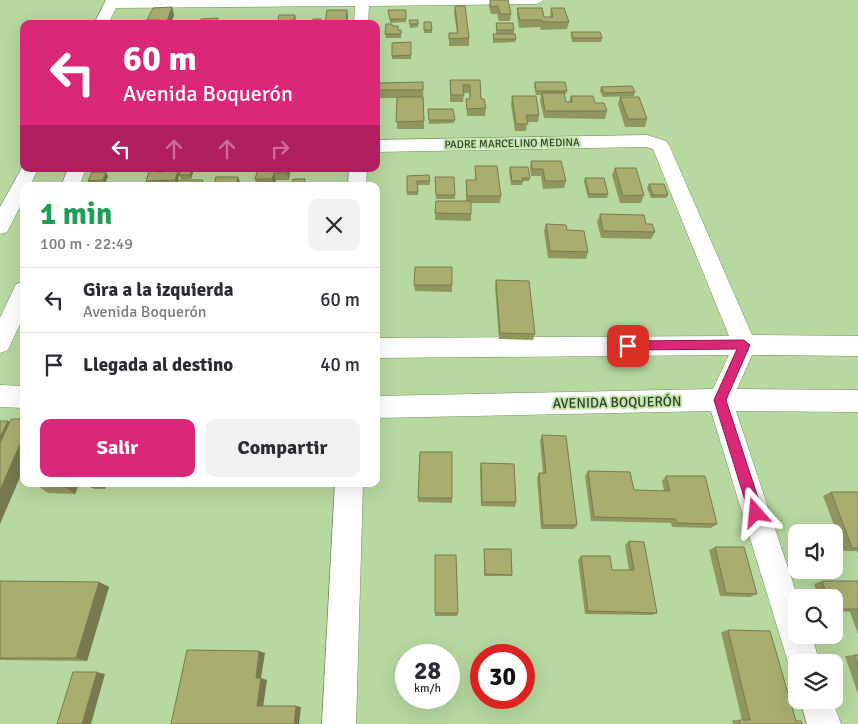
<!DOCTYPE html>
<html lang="es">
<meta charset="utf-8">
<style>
body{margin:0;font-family:Signika,sans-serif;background:#f2f2f3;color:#2b2b33;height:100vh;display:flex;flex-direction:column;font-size:19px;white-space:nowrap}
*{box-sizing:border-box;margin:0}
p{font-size:16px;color:#7c7c81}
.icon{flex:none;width:28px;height:28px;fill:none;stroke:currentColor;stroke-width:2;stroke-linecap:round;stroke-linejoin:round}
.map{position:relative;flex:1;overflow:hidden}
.panel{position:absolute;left:20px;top:182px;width:360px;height:305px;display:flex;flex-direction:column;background:#fff;border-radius:10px;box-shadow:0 5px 20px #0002}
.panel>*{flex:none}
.hud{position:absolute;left:20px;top:20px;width:360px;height:152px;border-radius:10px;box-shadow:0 5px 20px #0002;background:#db2777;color:#fff;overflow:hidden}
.tools{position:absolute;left:788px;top:524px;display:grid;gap:10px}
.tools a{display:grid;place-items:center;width:55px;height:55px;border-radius:10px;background:#fff;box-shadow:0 5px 20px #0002;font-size:25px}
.speed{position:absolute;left:395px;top:644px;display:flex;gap:10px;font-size:25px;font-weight:700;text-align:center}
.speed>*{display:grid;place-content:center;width:65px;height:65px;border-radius:50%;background:#fff;box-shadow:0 5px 20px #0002;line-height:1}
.speed small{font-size:12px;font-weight:400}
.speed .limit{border:8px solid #d22;background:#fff;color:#111}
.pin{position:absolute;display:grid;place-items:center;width:42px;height:42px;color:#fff;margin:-21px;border-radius:10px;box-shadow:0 2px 8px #0006}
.me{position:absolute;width:55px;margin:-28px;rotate:342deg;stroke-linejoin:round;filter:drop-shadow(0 0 4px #0008)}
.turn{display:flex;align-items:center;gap:18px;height:105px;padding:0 20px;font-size:22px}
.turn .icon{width:65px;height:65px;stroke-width:2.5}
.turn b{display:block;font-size:35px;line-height:42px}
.lanes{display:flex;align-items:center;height:48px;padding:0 20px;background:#0003;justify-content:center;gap:25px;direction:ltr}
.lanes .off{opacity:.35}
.round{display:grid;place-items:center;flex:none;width:52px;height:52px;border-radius:10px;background:#f2f2f3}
.overview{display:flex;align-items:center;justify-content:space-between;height:85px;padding:0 20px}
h1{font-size:30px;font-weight:700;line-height:38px;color:#1e9e55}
.button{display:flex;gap:10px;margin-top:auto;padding:10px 20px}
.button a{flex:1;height:58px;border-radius:10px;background:#db2777;color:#fff;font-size:20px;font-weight:700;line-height:58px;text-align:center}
.button a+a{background:#f2f2f3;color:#2b2b33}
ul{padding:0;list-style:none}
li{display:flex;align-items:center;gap:15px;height:65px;padding:0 20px;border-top:1px solid #e1e1e2}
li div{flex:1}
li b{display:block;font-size:19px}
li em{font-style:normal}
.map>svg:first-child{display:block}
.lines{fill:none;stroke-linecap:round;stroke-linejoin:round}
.minor-casing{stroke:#73925c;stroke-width:1}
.minor{fill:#fff;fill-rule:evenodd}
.wall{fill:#91965f}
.shaded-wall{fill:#767a4e}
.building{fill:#a9ae6f;stroke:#767a4e}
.route{fill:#db2777;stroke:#8e194d}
.labels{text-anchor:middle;stroke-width:4;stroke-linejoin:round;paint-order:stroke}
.far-street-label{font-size:11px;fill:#303d26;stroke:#c4e5ab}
.street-label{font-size:14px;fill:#303d26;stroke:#c4e5ab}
</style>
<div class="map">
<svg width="858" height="724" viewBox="0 0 858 724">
<rect width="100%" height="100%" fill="#b7d89f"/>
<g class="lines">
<defs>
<g id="minor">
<path d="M106 0H544L537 4 369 6 368 24H354L355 6 116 8 108 24H94Z"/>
<path d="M647 135 666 141 669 145 752 335 858 336V356L752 355 737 389 858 390V412L736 411 798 598H796V635H811L820 662H796V675L793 673 788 662 711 411 376 418V396L713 389 729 355 376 358V338L729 336 653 149 646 147 376 152V140Z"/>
<path d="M24 164V169H38L30 186H24V199L7 232 0 234V207Z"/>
<path d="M68 169H86L79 186H61Z"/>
<path d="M349 169H367L366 186H348Z"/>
<path d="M24 282V315L8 350 0 353V318L16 284Z"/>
<path d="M0 385 24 386V408L0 407Z"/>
<path d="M335 484H363L356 724H322Z"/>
<path d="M800 700H832L841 724H807Z"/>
</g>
</defs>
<!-- minor casing -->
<use href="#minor" class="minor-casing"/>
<!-- minor -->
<use href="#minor" class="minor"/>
</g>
<!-- wall -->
<g class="wall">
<path d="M490 0 511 14 510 21H499L497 14H491L489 7Z"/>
<path d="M455 6 469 38V46H449V33H457L454 13Z"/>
<path d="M172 7 174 15 171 24H148L147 20Z"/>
<path d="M517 8 544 17H550L551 8 569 22 567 29 541 30 540 27 519 28 517 15Z"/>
<path d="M388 10H406V22L390 23Z"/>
<path d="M295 15 296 18 295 24H278V21Z"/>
<path d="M409 20H418V27L410 28Z"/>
<path d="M424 22H431L432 33H424Z"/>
<path d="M496 23 514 30V34L516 39 515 42 493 43V34H496Z"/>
<path d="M392 26 398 30H401V38H386L385 34Z"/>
<path d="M571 32 602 38 601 42H572L571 35Z"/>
<path d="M411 42V59H392V56Z"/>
<path d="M450 80H480L481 99 486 108 485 116H467L466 99H470L469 93H464L463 102H450Z"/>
<path d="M423 82 424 129H397V98H380L379 90Z"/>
<path d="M535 82 567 91 566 94H564L566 102H569L571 96 595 103 607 111 605 119 544 118 540 101 541 95H536L534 86Z"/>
<path d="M601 87 635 92 634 96 603 97 600 91Z"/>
<path d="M512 96 539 115 538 122H527L526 131H515L511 104Z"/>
<path d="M620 97 647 119 645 127H625L618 104Z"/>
<path d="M428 109 455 120 454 123 429 124Z"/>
<path d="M531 161 566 181 564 188 543 189 541 176H531L530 168Z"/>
<path d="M475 166 501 196 500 203H471V221L435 220 436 201H466V180H475Z"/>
<path d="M510 167 530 178 529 181H523L522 185H511L509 171Z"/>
<path d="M615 168 644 195 641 203H620L612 175Z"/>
<path d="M150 169H160L161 172 163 169H175L176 171H178L179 174 180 171V169H194L191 179H181L179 175 177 184H147L146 181Z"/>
<path d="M258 169H290L289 180H276L274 186H257L255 179Z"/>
<path d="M429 175 430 185H418V195H407V176Z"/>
<path d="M108 176 105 184H91L88 181Z"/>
<path d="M435 177 455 195V199H436Z"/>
<path d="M585 178 608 194 607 198H588L584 182Z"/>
<path d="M649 184 668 195 666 198H651L647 188Z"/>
<path d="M600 214 646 224 655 232 651 239 601 238 597 222Z"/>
<path d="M546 224 567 230 588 252 586 259 548 258 544 231Z"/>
<path d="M496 280 535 334 533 340 499 339 495 287Z"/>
<path d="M414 285H452V292L415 291Z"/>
<path d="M542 435 577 525 574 529H541L537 478 539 473H543L540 441Z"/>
<path d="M481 463 516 502 515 507 481 506 480 468Z"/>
<path d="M588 471 634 490 664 491 662 481 666 476 717 524 711 528 672 527 671 523 591 521 585 476Z"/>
<path d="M39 484H79L75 494 48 493 38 486Z"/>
<path d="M92 484H106L105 489H94L91 487Z"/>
<path d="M831 492H858V554L857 551H844L823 496Z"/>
<path d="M418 498H452V503L418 502Z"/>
<path d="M629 541 657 613 652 615 585 614 578 560 581 556 612 570H629L625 545Z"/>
<path d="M715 547 757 594 750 597 720 596 709 550Z"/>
<path d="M484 549 512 575V576H484Z"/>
<path d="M435 555 458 613 457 616H435Z"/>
<path d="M0 581 99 582 109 587 87 661 0 660Z"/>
<path d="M822 581H858V634L850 612 834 611V598H818L814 584Z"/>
<path d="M728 630 796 721 802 724H733L732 720H742L721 632Z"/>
<path d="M854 655H858V694L845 656Z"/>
</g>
<!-- shaded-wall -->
<g class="shaded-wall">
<path d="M172 7 174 15 171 24H166Z"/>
<path d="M347 10 348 17 347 24H346Z"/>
<path d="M192 169H194L191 179 190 175Z"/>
<path d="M287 169H290L289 180 287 173Z"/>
<path d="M178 171 179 175 177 184 175 180Z"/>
<path d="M106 172 108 176 105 184 103 180Z"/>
<path d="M274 173 276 180 274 186 272 179Z"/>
<path d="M238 177 241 184 240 186H236Z"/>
<path d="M203 180 204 184 203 186H201Z"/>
<path d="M8 421 18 429 0 470V437Z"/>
<path d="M24 435V468L0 524V490Z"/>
<path d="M66 484H79L75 494 65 487Z"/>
<path d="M102 484H106L105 489 101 487Z"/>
<path d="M99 582 109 587 87 661 76 658Z"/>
<path d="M259 651 265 653 261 678 267 680 263 707 257 706 256 678Z"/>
<path d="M97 672 105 674 91 724H82Z"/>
<path d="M296 706 301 707 299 724H294Z"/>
</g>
<!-- building -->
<g class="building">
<path d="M490 0H508L511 14H500L498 6 491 7Z"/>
<path d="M455 6H465L469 38 449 39V33H458Z"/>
<path d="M172 7 166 24H158L160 20H147L153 8Z"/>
<path d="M517 8H542L544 17H553L551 8H564L569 22H542V20H520Z"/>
<path d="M327 10H347L346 23 325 24Z"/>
<path d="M388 10H406V19H390Z"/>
<path d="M279 15H295L294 20 278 21Z"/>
<path d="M218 18 216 24H199L201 19Z"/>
<path d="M313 19H321L320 23 313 24Z"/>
<path d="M409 20H418V24H410Z"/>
<path d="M424 22H431L432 30H424Z"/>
<path d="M496 23H513L514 30H497Z"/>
<path d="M386 24H392V26H398V30H401V34H385Z"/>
<path d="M571 32H600L602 38H573Z"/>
<path d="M493 34H515L516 39H494Z"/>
<path d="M411 42V55L392 56V43Z"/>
<path d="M450 80H480L481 99H484L486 108 467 109 466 99H470V85H463L464 95H451Z"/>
<path d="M423 82V90H379L380 83Z"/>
<path d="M535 82H565L567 91H536Z"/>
<path d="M632 86 635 92 604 93 601 87Z"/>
<path d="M542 93H564L566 102H572L571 96H593L595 103H604L607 111H545Z"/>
<path d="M512 96H536L539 115H526L528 124H516Z"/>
<path d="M397 97H423L424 121 396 122Z"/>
<path d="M620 97H639L647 119H628Z"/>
<path d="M428 109H453L455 120H429Z"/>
<path d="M531 161H561L566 181H545L543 169H532Z"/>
<path d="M475 166H497L501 196H467L466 180H476Z"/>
<path d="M510 167H528L530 178H522L523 181H512Z"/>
<path d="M615 168H636L644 195 623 196Z"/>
<path d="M150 169H159L158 172H162L163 169H174L173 171H178L175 180 146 181Z"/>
<path d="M181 169H192L190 175H179Z"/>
<path d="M258 169H287V173H274L272 179H255Z"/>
<path d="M92 172H106L103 180 88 181Z"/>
<path d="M429 175 430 181H417L418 192H407V176Z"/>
<path d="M216 177H238L236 186H214Z"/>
<path d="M435 177H454L455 195H436Z"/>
<path d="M585 178H604L608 194H589Z"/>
<path d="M293 179H305L304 184H309V186H291Z"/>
<path d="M178 180H203L201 186H176Z"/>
<path d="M649 184H664L668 195H653Z"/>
<path d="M436 201H471V214L435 213Z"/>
<path d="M600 214 644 215 646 224H652L655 232 603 231Z"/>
<path d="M546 224 566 225 567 230 584 231 588 252 550 251Z"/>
<path d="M415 267H452V285H414Z"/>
<path d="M496 280 529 281 535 334 500 333Z"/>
<path d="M11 419H24V435L0 490V443Z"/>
<path d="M0 421H8L0 437Z"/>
<path d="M542 435 566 436 577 525H543L539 473H546Z"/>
<path d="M420 452H452V498H418Z"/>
<path d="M481 463 514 464 516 502H482Z"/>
<path d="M588 471 630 472 634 490 670 491 666 476H705L717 524 677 523 676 519 594 517Z"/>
<path d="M39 484H66L65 487 38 486Z"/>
<path d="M92 484H102L101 487H91Z"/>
<path d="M831 492H858V548H852Z"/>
<path d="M629 541 644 542 657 613 588 611 581 556H610L612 570H634Z"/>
<path d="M715 547H744L757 594 726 593Z"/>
<path d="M484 549H511L512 575 485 574Z"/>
<path d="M435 555H456L458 613H435Z"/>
<path d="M0 581 99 582 76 658H0Z"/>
<path d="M822 581H858V609H834V598H828Z"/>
<path d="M728 630 770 631 796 721H801L802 724H740L739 720H750Z"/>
<path d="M187 650 259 651 256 678H261L257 706H296L294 724H171Z"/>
<path d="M854 655H858V665Z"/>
<path d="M73 672H97L82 724H57Z"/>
</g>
<!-- route -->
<path class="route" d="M744 340 750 345 726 400 763 513 761 517 756 519 751 517 749 513 714 400 737 349 628 350 623 346 628 341Z"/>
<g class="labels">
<!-- far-street labels -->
<g class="far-street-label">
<text transform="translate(512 143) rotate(-1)" y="4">PADRE MARCELINO MEDINA</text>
</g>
<!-- street labels -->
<g class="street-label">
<text transform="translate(617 402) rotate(-1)" y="5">AVENIDA BOQUERÓN</text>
</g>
</g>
</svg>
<div class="tools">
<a><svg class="icon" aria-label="sound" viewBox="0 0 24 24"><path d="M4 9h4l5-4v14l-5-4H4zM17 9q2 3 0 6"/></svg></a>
<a><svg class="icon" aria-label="search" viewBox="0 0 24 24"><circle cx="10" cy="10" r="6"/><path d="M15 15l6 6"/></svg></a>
<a><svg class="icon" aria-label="layers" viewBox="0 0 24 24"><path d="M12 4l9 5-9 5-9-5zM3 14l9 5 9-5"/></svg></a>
</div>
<div class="speed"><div>28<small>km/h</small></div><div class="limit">30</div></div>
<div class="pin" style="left:628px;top:346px;background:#d93025"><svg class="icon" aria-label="arrive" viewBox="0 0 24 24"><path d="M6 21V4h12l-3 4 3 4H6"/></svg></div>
<svg class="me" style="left:756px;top:513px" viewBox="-20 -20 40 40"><path d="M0-17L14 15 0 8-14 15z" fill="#db2777" stroke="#fff" stroke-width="4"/></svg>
<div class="hud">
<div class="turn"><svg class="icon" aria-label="left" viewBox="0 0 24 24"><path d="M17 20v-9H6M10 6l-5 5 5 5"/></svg><div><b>60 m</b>Avenida Boquerón</div></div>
<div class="lanes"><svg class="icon" aria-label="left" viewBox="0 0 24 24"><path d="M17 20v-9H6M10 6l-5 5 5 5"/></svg><svg class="icon off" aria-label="ahead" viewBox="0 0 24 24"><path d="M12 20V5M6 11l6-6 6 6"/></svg><svg class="icon off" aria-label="ahead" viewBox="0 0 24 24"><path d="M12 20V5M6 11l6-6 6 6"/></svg><svg class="icon off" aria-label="right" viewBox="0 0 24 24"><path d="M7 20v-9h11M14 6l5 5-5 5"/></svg></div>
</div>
<section class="panel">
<div class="overview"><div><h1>1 min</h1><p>100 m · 22:49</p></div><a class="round"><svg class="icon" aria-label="close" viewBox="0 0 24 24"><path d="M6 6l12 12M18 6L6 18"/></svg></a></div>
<ul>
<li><svg class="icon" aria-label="left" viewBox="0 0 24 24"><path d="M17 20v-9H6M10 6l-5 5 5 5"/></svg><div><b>Gira a la izquierda</b><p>Avenida Boquerón</p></div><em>60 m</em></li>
<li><svg class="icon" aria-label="arrive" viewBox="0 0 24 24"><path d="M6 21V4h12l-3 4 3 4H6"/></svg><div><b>Llegada al destino</b></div><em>40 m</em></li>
</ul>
<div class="button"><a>Salir</a><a>Compartir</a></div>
</section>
</div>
